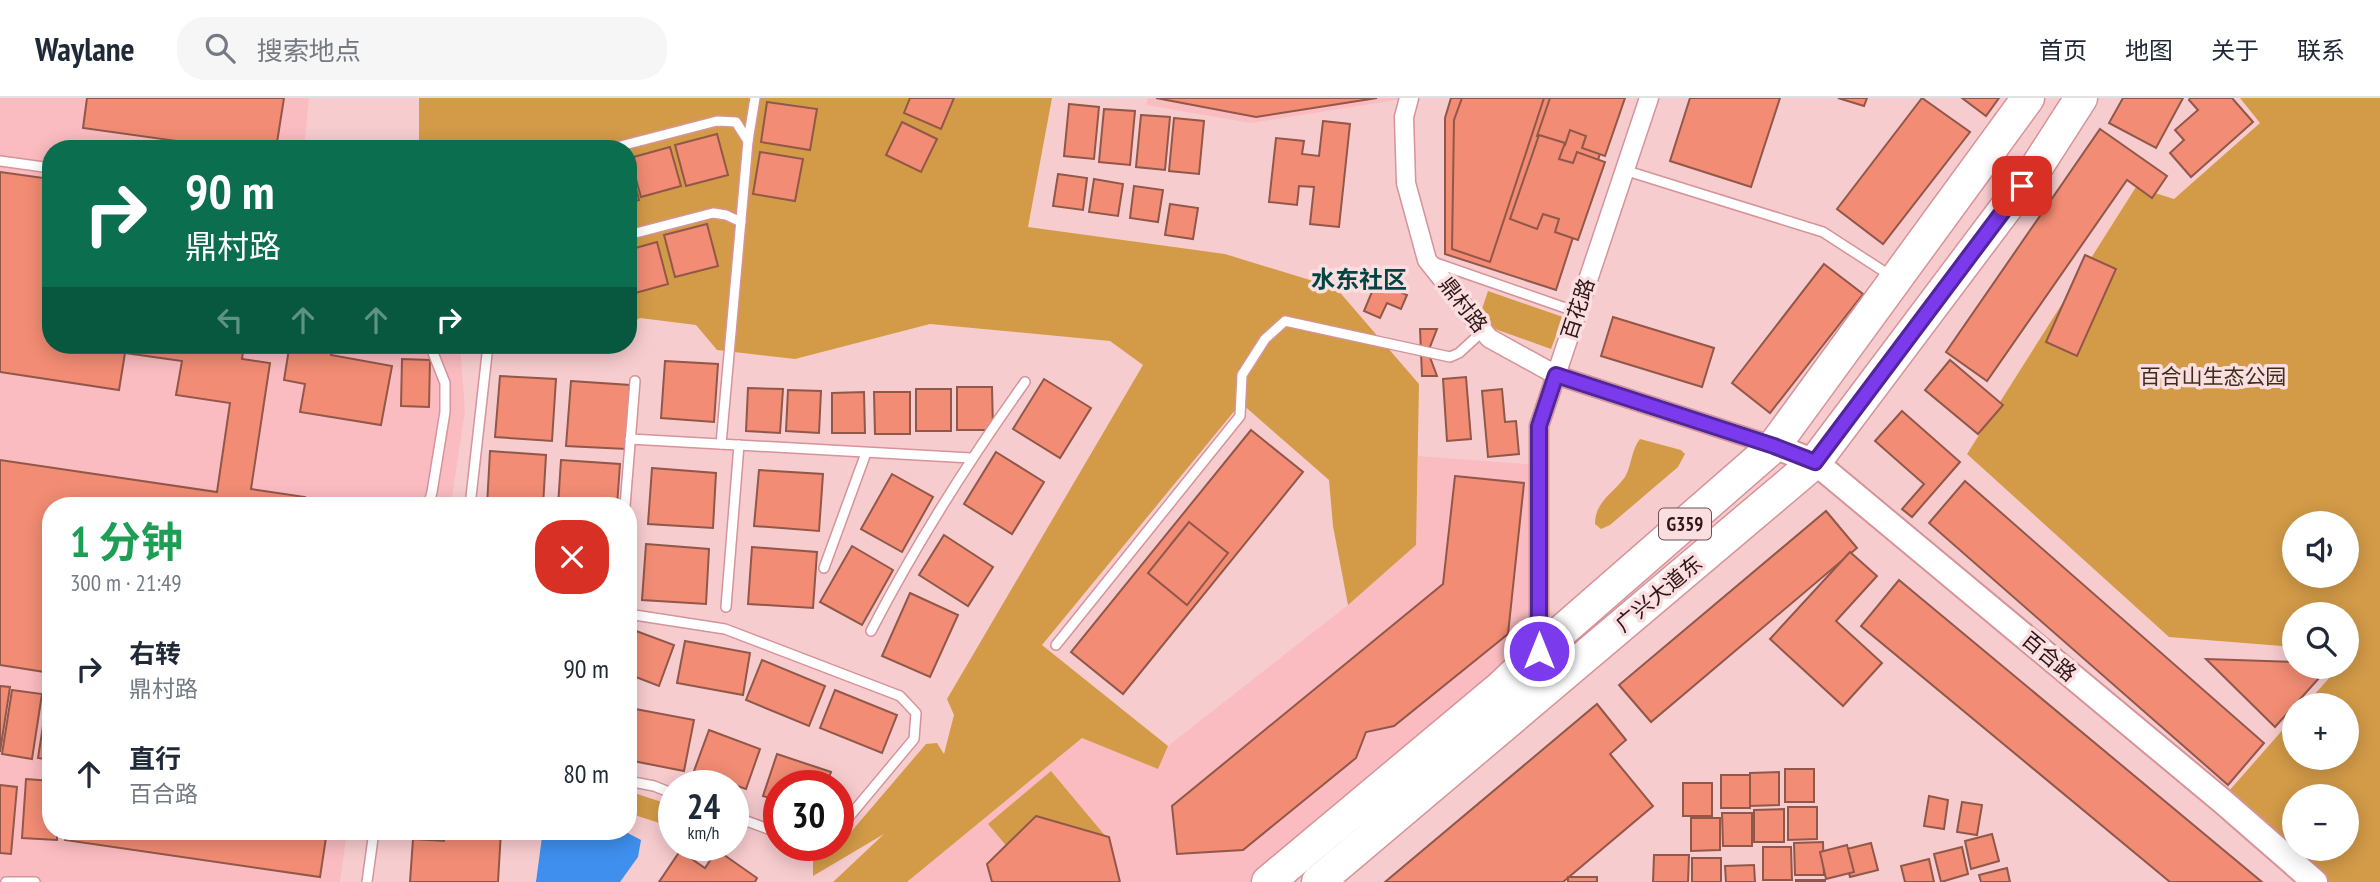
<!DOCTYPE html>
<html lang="zh">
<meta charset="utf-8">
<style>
body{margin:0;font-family:"PT Sans Narrow","Noto Sans SC",sans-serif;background:#f6f6f7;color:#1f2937;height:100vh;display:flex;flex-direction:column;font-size:26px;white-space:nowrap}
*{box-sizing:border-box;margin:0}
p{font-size:23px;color:#747a83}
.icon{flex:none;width:38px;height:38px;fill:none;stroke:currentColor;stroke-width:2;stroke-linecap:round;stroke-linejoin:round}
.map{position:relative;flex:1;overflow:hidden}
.side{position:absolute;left:42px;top:399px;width:595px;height:343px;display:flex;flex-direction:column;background:#fff;border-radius:28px;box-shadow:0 4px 18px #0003}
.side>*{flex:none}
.banner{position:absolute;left:42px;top:42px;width:595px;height:214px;border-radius:28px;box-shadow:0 4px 18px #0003;background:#0b6e4f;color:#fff;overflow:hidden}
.buttons{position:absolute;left:2282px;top:413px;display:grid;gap:14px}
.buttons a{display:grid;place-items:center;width:77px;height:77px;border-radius:50%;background:#fff;box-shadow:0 4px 18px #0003;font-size:35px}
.speed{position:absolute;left:658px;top:672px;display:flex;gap:14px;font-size:35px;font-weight:700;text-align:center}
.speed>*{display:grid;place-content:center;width:91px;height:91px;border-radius:50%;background:#fff;box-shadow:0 4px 18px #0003;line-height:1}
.speed small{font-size:18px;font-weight:400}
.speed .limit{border:10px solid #d22;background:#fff;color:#111}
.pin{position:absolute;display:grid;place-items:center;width:60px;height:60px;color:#fff;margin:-30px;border-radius:14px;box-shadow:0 4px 10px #0006}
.me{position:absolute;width:77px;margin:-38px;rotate:0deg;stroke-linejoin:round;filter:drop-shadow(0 0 5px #0008)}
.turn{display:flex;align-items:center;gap:24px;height:147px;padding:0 28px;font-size:32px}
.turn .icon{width:91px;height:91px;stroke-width:2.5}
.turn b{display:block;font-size:49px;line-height:60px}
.lanes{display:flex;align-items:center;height:66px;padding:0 28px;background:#0003;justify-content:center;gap:35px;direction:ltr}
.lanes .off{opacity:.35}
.round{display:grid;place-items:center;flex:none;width:74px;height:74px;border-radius:28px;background:#f6f6f7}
.overview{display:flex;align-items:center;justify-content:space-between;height:119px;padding:0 28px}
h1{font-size:42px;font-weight:700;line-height:52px;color:#1e9e55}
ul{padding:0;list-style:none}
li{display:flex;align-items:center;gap:21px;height:105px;padding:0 28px}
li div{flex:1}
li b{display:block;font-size:26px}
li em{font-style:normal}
header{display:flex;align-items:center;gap:42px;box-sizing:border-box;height:98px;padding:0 35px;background:#fff;border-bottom:2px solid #e0e1e3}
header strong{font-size:33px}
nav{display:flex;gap:38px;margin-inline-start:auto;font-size:24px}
.search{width:490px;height:63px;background:#f6f6f7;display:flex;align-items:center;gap:18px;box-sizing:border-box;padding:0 24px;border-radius:28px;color:#747a83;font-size:26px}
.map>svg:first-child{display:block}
.built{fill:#fabcc0}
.green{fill:#d39b48;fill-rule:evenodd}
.water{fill:#3e8fee}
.building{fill:#f28c74;stroke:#915749;stroke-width:2}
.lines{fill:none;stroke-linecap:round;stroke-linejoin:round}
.lane-casing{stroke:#d69398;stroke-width:12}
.street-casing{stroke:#d69398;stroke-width:21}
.secondary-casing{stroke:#d69398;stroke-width:28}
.highway-casing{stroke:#d69398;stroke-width:35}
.lane{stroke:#fff;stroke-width:9}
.street{stroke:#fff;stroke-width:18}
.secondary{stroke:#fff;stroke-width:24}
.highway{stroke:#fff;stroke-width:32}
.route-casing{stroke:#51269a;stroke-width:18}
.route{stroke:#7c3aed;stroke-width:12}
.labels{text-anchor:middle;stroke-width:7;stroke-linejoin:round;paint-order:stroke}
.shield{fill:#fbdedf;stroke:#6c5154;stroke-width:2}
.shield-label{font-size:19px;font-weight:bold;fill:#2e1518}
.street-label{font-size:21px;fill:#2e1518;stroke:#fbdedf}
.park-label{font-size:21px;fill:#3c2e1a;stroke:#fbdedf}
.quarter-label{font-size:24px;font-weight:bold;fill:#004544;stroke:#fbdedf}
</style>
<header>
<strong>Waylane</strong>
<div class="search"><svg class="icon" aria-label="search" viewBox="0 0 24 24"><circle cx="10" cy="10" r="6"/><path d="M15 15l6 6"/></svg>搜索地点</div>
<nav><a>首页</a><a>地图</a><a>关于</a><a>联系</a></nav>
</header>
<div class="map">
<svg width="2380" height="784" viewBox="0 0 2380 784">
<rect width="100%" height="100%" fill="#f7cccf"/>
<!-- built -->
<g class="built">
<path d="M0 0H309L304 51H51V247H460L465 313 451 405 448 408H51V733H347L340 784H0Z"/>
<path d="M1148 0H1409L1251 25 1146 7Z"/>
<path d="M1418 358 1539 367V553L1268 784H907L1082 640 1158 671 1168 648 1348 507 1416 447Z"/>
</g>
<!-- green -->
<g class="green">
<path d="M419 0H1052L1028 129 1225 156 1336 190 1419 286 1416 447 1348 507 1333 428 1329 382 1241 305 1042 547 1168 648 1158 671 1082 640 907 784H833L884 736 813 778V751L826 747H838V744L844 742 926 646 937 645 944 656 954 617 947 601 1143 267 1110 243 930 226 795 261 717 252 696 227 640 220 628 227V51H419Z"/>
<path d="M2240 0H2380V784H2315L2221 702 2294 619V660H2347V607H2305L2339 569H2347V560L2352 554 2347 553V516H2294V549L2169 539 1967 356 2136 89 2174 101 2260 25ZM2294 425H2347V478H2294ZM2294 698H2347V751H2294Z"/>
<path d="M1488 193 1563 219 1551 251 1495 231 1481 214Z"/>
<path d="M1640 341 1681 352 1685 356 1678 369 1610 427 1601 431 1595 426C1595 403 1613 396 1625 379 1632 367 1631 352 1640 341Z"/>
<path d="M1051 673 1107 740 1037 784 988 726Z"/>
<path d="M628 693 674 708 666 727 628 715Z"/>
</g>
<!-- water -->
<path class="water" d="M546 733H624L641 742 638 759 620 784H536L542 739Z"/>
<!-- building -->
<g class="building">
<path d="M87 0H284L276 51H234L83 30Z"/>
<path d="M910 0H954L941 31 904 15Z"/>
<path d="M1156 0H1377L1256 19Z"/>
<path d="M1451 0H1618L1556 192 1445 156V20Z"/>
<path d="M1462 0H1544L1490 164 1452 151 1454 22Z"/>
<path d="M1550 0H1625L1605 58 1582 50 1586 38 1570 32 1565 47 1537 38Z"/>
<path d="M1690 0H1780L1751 89 1670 63Z"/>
<path d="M1838 0H1867L1864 8Z"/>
<path d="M1922 0 1970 34 1883 146 1837 111Z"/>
<path d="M1962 0H1999L1986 18Z"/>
<path d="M2123 0H2183L2156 50 2109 25Z"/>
<path d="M2190 0H2232L2253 24 2191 79 2170 55 2184 42 2175 32 2198 12 2189 2Z"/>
<path d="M767 4 817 11 810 52 761 44Z"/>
<path d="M1069 6 1099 9 1094 61 1064 58Z"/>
<path d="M1104 11 1135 13 1130 67 1099 64Z"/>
<path d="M1141 17 1170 19 1165 72 1136 69Z"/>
<path d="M1174 20 1204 23 1199 76 1169 73Z"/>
<path d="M1323 23 1350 26 1339 129 1310 126 1314 89 1299 88 1297 107 1269 104 1276 40 1304 43 1302 56 1319 58Z"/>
<path d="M902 24 937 41 921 74 886 57Z"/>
<path d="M2100 31 2167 78 2152 100 2127 82 1987 283 1946 254Z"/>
<path d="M717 36 728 77 686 88 675 47Z"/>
<path d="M1539 37 1565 45 1559 61 1573 65 1577 54 1605 64 1578 142 1555 134 1559 121 1543 116 1537 131 1510 121Z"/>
<path d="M670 49 681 88 641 99 630 60Z"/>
<path d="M760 54 803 61 795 103 753 96Z"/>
<path d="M628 62 639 102 628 105Z"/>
<path d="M0 74 51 81V247H244L242 261 270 265 251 391 305 399 304 408H51V575L0 567V362L217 394 230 305 176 297 182 263 125 255 119 292 0 274Z"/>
<path d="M1058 76 1087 80 1083 112 1053 108Z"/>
<path d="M1094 81 1123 86 1118 118 1089 114Z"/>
<path d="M1134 88 1163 92 1158 124 1130 120Z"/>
<path d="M1170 106 1198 110 1193 141 1165 137Z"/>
<path d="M707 126 718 168 675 179 664 137Z"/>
<path d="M657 144 668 186 628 197V152Z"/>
<path d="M2085 157 2116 171 2077 258 2046 244Z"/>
<path d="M1824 166 1863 196 1770 315 1732 285Z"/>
<path d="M1376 184 1407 197 1401 211 1387 205 1380 220 1364 213Z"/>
<path d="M1613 219 1714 250 1702 289 1601 258Z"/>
<path d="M1420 231H1437L1428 254 1437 278H1422Z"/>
<path d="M266 247H333L331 257 392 268 381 327 300 314 305 286 284 282 289 251Z"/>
<path d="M402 261 430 262 429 309 401 308Z"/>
<path d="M1950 262 2003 307 1978 336 1925 292Z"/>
<path d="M665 263 718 266 714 324 661 320Z"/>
<path d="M500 278 556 281 552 343 495 339Z"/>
<path d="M1466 279 1471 341 1447 343 1443 281Z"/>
<path d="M1044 281 1091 310 1060 360 1013 331Z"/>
<path d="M571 283 630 287 626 351 566 348Z"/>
<path d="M957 289H992L993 332H957Z"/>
<path d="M748 290 783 291 780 335 746 333Z"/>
<rect x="916" y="291" width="35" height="42"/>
<path d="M1502 291 1505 324 1516 323 1519 356 1488 359 1482 293Z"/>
<path d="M788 292 821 293 819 335 786 333Z"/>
<path d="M864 294 865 335H832V295Z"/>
<path d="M874 294H910V336H875Z"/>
<path d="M1902 313 1960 364 1912 419 1902 411 1924 386 1875 343Z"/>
<path d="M1251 332 1303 374 1123 596 1071 554Z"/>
<path d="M490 353 546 357 543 408H487Z"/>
<path d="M996 354 1044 384 1012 436 964 406Z"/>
<path d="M561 362 620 366 617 408H558Z"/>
<path d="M652 370 716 375 713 430 648 426Z"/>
<path d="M759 372 823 376 819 433 754 428Z"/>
<path d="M892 376 933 399 902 454 861 431Z"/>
<path d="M1455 378 1524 385 1508 536 1394 628 1366 634 1356 660 1243 752 1177 756 1172 708 1443 486Z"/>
<path d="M1965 383 2264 645 2228 687 1929 425Z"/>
<path d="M1826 413 1857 450 1651 624 1619 587Z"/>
<path d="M1189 424 1228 455 1187 507 1148 475Z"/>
<path d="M944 437 993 469 968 508 919 477Z"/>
<path d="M646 446 709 451 706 506 642 502Z"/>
<path d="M852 448 893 472 862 527 820 504Z"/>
<path d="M752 449 817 454 813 510 748 506Z"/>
<path d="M1850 454 1877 478 1836 523 1882 565 1843 608 1770 541Z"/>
<path d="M1899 482 2262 784H2170L1861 528Z"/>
<path d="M910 495 958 517 930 579 882 558Z"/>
<path d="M628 530 674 547 659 588 628 576Z"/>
<path d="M685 543 750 555 743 597 677 585Z"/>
<path d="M2206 561 2294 564V569H2329L2275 629Z"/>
<path d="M762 562 825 588 809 628 746 602Z"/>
<path d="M0 588 10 589 0 654Z"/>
<path d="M12 592 42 596 32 661 2 656Z"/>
<path d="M835 592 897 617 882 655 820 630Z"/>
<path d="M48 596H51V662L38 660Z"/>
<path d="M1597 606 1626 642 1610 656 1653 708 1563 784H1385Z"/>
<path d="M630 610 694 622 684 673 628 662Z"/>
<path d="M709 632 760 651 746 691 694 673Z"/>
<path d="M777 656 831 674 826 688H779V703L763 698Z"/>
<rect x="1785" y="671" width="29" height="33"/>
<path d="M1779 674V707L1750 708V675Z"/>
<rect x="1721" y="677" width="29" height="33"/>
<path d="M26 681 51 683V733H57V742L22 740Z"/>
<rect x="1683" y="685" width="29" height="33"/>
<path d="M0 687 17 689 11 756 0 755Z"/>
<path d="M1929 698 1948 702 1944 731 1924 728Z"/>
<path d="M1962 704 1982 707 1977 737 1957 734Z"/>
<path d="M1788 709H1817V741L1788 742Z"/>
<path d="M1784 711V744H1754V712Z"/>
<path d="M1722 715H1752V748H1723Z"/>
<path d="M1036 718 1109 739 1120 784H992L987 766Z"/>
<path d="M1691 720H1720V752L1691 753Z"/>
<path d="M67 733H327L320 779 65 742Z"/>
<path d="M444 733H501L498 784H410L413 741 444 743Z"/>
<path d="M1992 736 1999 763 1971 771 1965 743Z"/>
<path d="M1823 744 1824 777H1795L1794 745Z"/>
<path d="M1871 745 1878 772 1850 779 1843 752Z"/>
<path d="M1847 747 1854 774 1826 781 1820 754Z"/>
<path d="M1763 749H1791L1792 782H1763Z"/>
<path d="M1962 749 1968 776 1941 784 1934 756Z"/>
<path d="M717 752 757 780 755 784H659L680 753 705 770Z"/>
<path d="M1654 757H1689L1688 784H1653Z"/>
<rect x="1692" y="760" width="29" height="24"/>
<path d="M1929 761 1934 784H1905L1901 768Z"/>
<path d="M1754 767 1755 784H1726L1725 768Z"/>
<path d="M2007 770 2010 784H1981L1979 777Z"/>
<rect x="1568" y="779" width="29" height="5"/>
<rect x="1796" y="782" width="29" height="2"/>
</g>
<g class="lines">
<defs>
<g id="lane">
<path d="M609 51 717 23 736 24 748 43"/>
<path d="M0 63 51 70"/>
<path d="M1624 72 1823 134 1891 178"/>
<path d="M628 137 713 115 726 117 741 124"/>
<path d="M1433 164 1577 214"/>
<path d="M630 341 971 360"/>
<path d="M721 346 748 43 755 0"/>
<path d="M425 408 429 405 432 394 445 314V285L430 247"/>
<path d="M470 408 488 247"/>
<path d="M625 408 635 283"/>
<path d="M824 470 866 355"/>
<path d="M726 509 739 347"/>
<path d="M628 516 725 531 900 598 916 615 914 641 838 732"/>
<path d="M871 533C916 446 968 364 1025 284"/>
<path d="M1056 547 1240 318 1242 277 1265 241 1285 223 1450 259 1459 255 1483 233"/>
<path d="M628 683 654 688 674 696"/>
<path d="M733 718 779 735"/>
<path d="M6 784H35"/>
<path d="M367 784 374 733"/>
</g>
<g id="street">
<path d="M1409 0 1404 19 1406 85 1427 162 1489 240 1556 277 1774 348"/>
<path d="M1539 553V328L1649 0"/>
</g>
<path id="secondary" d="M1774 348 1815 364 2221 702 2315 784"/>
<g id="highway">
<path d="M1268 784 1500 590 1539 553 1774 348 2028 0"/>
<path d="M1318 784 1815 364 2038 67 2081 0"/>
</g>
</defs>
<!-- lane casing -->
<use href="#lane" class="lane-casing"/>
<!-- street casing -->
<use href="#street" class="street-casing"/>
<!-- secondary casing -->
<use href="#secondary" class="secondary-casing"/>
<!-- highway casing -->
<use href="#highway" class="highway-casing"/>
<!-- lane -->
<use href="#lane" class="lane"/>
<!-- street -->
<use href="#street" class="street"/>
<!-- secondary -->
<use href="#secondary" class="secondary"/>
<!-- highway -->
<use href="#highway" class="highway"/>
</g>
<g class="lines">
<defs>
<path id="route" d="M1539 553V328L1556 277 1774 348 1815 364 2022 88"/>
</defs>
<!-- route casing -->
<use href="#route" class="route-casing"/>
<!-- route -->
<use href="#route" class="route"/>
</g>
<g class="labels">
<!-- shield labels -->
<rect class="shield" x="1659" y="410.5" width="52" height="31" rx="5"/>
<g class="shield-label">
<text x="1685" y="433">G359</text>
</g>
<!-- street labels -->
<g class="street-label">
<text transform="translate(1463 207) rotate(52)" y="7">鼎村路</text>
<text transform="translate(1578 211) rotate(-72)" y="7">百花路</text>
<text transform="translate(1659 496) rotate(-40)" y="7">广兴大道东</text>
<text transform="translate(2049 559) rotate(40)" y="7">百合路</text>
</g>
<!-- park labels -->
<g class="park-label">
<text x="2213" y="286">百合山生态公园</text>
</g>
<!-- quarter labels -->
<g class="quarter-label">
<text x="1359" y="190">水东社区</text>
</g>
</g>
</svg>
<div class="buttons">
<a><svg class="icon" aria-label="sound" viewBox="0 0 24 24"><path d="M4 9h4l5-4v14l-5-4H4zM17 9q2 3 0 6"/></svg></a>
<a><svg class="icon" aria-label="search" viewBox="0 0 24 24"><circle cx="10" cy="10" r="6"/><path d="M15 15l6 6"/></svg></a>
<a>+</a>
<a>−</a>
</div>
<div class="speed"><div>24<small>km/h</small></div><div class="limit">30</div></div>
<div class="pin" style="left:2022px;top:88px;background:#d93025"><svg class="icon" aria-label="arrive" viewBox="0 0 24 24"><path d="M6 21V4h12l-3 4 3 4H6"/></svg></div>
<svg class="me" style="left:1539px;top:553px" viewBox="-20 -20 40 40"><circle r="17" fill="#7c3aed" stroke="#fff" stroke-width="3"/><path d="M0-11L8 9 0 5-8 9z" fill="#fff"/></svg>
<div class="banner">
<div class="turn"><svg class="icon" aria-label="right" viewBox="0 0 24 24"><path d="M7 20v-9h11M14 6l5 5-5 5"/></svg><div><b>90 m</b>鼎村路</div></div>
<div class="lanes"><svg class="icon off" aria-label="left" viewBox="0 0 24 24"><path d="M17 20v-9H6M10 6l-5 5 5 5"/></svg><svg class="icon off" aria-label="ahead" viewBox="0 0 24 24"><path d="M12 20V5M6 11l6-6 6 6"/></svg><svg class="icon off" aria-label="ahead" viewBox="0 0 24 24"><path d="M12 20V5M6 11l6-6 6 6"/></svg><svg class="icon" aria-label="right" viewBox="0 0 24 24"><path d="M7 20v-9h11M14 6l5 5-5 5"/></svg></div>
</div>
<section class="side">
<div class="overview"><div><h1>1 分钟</h1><p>300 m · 21:49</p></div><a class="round" style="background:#d93025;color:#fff"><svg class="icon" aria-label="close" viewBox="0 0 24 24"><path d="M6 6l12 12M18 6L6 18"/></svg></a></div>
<ul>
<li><svg class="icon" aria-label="right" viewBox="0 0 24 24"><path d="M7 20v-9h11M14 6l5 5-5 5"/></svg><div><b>右转</b><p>鼎村路</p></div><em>90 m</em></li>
<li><svg class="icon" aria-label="ahead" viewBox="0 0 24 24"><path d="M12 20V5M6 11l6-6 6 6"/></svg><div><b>直行</b><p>百合路</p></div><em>80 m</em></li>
</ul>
</section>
</div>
